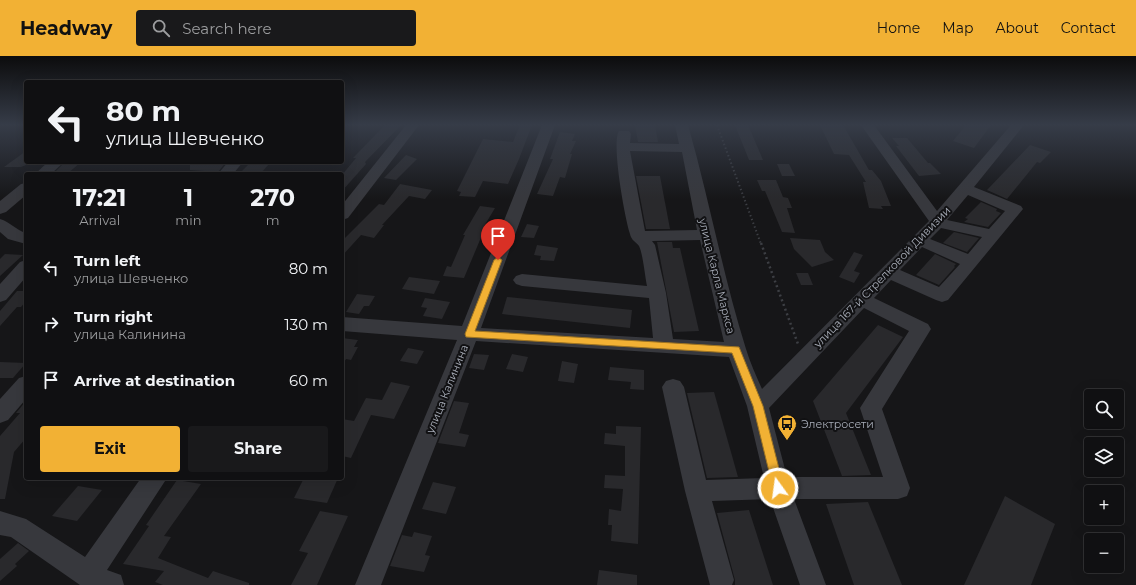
<!DOCTYPE html>
<meta charset="utf-8">
<style>
body{margin:0;font-family:Montserrat,sans-serif;background:#19191b;color:#f1f3f6;height:100vh;display:flex;flex-direction:column;font-size:15px;white-space:nowrap}
*{box-sizing:border-box;margin:0}
p{font-size:13px;color:#9c9d9f}
.icon{flex:none;width:22px;height:22px;fill:none;stroke:currentColor;stroke-width:2;stroke-linecap:round;stroke-linejoin:round}
.map{position:relative;flex:1;overflow:hidden}
.drawer{position:absolute;left:24px;top:116px;width:320px;height:308px;display:flex;flex-direction:column;background:#101012;border-radius:4px;box-shadow:0 4px 16px #0002,0 0 0 1px #303032}
.drawer>*{flex:none}
.guide{position:absolute;left:24px;top:24px;width:320px;height:84px;border-radius:4px;box-shadow:0 4px 16px #0002,0 0 0 1px #303032;background:#101012;color:#f1f3f6;overflow:hidden}
.controls{position:absolute;left:1084px;top:333px;display:grid;gap:8px}
.controls a{display:grid;place-items:center;width:40px;height:40px;border-radius:4px;background:#101012;box-shadow:0 4px 16px #0002,0 0 0 1px #303032;font-size:20px}
.pin{position:absolute;display:grid;place-items:center;width:34px;height:34px;color:#fff;margin:-41px -17px;border-radius:50% 50% 50% 0;rotate:-45deg;box-shadow:0 0 4px #0007}
.pin .icon{rotate:45deg}
.me{position:absolute;width:44px;margin:-22px;rotate:346deg;stroke-linejoin:round;filter:drop-shadow(0 0 3px #0008)}
.turn{display:flex;align-items:center;gap:14px;height:84px;padding:0 16px;font-size:18px}
.turn .icon{width:52px;height:52px;stroke-width:2.5}
.turn b{display:block;font-size:28px;line-height:34px}
.eta{display:flex;justify-content:space-evenly;align-items:center;height:68px;text-align:center}
.eta b{font-size:24px;font-weight:700;line-height:28px}
.button{display:flex;gap:8px;margin-top:auto;padding:8px 16px}
.button a{flex:1;height:46px;border-radius:4px;background:#f2b134;color:#111;font-size:16px;font-weight:700;line-height:46px;text-align:center}
.button a+a{background:#19191b;color:#f1f3f6}
ul{padding:0;list-style:none}
li{display:flex;align-items:center;gap:12px;height:56px;padding:0 16px}
li div{flex:1}
li b{display:block;font-size:15px}
li em{font-style:normal}
header{display:flex;align-items:center;gap:24px;box-sizing:border-box;height:56px;padding:0 20px;background:#f2b134;color:#111}
header strong{font-size:19px}
nav{display:flex;gap:22px;margin-inline-start:auto;font-size:14px}
.search{width:280px;height:36px;background:#19191b;display:flex;align-items:center;gap:10px;box-sizing:border-box;padding:0 14px;border-radius:4px;color:#9c9d9f;font-size:15px}
.map>svg:first-child{display:block}
.building{fill:#29292c}
.lines{fill:none;stroke-linecap:round;stroke-linejoin:round}
.path-far1{stroke:#3d3f44;stroke-width:2;stroke-dasharray:1.5 2.5;stroke-linecap:butt}
.path{stroke:#3d3f44;stroke-width:2.5;stroke-dasharray:2 3;stroke-linecap:butt}
.minor{fill:#37383d;fill-rule:evenodd}
.route{fill:#f2b134;stroke:#9d7322}
.labels{text-anchor:middle;stroke-width:4;stroke-linejoin:round;paint-order:stroke}
.street-label{font-size:11px;fill:#a8adb8;stroke:#111113}
.poi-label{font-size:11px;fill:#a8adb8;stroke:#111113;text-anchor:start}
</style>
<header>
<strong>Headway</strong>
<div class="search"><svg class="icon" aria-label="search" viewBox="0 0 24 24"><circle cx="10" cy="10" r="6"/><path d="M15 15l6 6"/></svg>Search here</div>
<nav><a>Home</a><a>Map</a><a>About</a><a>Contact</a></nav>
</header>
<div class="map">
<svg width="1136" height="529" viewBox="0 0 1136 529">
<rect width="100%" height="100%" fill="#161618"/>
<!-- building -->
<g class="building">
<path d="M385 69H401L365 106 366 108 342 135V119L356 102H353Z"/>
<path d="M520 69H532L519 103 508 128 483 125 475 141 459 140 461 136 457 135 483 83 513 86Z"/>
<path d="M635 69H655L658 86H638Z"/>
<path d="M735 69H748L763 104H749Z"/>
<path d="M820 69H843L869 114H872L881 125 891 150H881L883 153 869 152 863 126H866L849 99 834 98Z"/>
<path d="M966 69H991L974 92 953 85Z"/>
<path d="M560 76 575 78 572 85H576L570 98H572L565 122 560 121 553 140 537 138 553 103H550Z"/>
<path d="M892 82H907L928 107H930L941 118 919 120 896 90H899Z"/>
<path d="M1030 89 1051 96 1040 107 1037 106 1007 143 987 134Z"/>
<path d="M26 95V109L21 111H4Z"/>
<path d="M406 99 417 103 396 124 384 122Z"/>
<path d="M65 106H81L67 118H53Z"/>
<path d="M190 106H226L218 116 190 114Z"/>
<path d="M251 106 269 108 261 117 242 115Z"/>
<path d="M777 108H789L795 120H782Z"/>
<path d="M636 120H660L670 173H646Z"/>
<path d="M757 124H776L783 141 788 142 792 152H787L795 177 782 176 765 135H762Z"/>
<path d="M400 128 432 134 425 143 409 140 382 169H384L374 182 361 179 342 200V185L379 148 384 149Z"/>
<path d="M981 146 997 153 996 155 1001 157 988 171 964 166 968 163 965 162Z"/>
<path d="M480 150 495 152 483 172H485L464 222 443 220 447 210 451 211 465 179H463Z"/>
<path d="M527 168 539 170 534 182 521 181Z"/>
<path d="M954 176 979 182 967 196 943 187Z"/>
<path d="M790 182 820 184 825 196 834 204 812 211 794 193Z"/>
<path d="M657 186H672L673 192H680L699 275 674 276Z"/>
<path d="M537 189 558 192 554 205 540 204 541 200 534 199Z"/>
<path d="M854 196 863 199 854 215 860 217 854 227 839 221Z"/>
<path d="M5 198 23 199 0 220V203Z"/>
<path d="M935 198 956 208 954 210 955 211 939 229 916 219Z"/>
<path d="M796 217H808L813 229H801Z"/>
<path d="M409 221 440 225 434 238 402 233Z"/>
<path d="M17 235H26V245L21 251H17L0 270V255Z"/>
<path d="M357 238 375 240 369 250H364L359 258 346 256Z"/>
<path d="M507 241 632 254 630 272 502 258Z"/>
<path d="M425 242 450 246 442 263 423 260 427 252 421 251Z"/>
<path d="M878 269 903 281 846 357 871 419 842 420 813 345Z"/>
<path d="M342 282 358 284 354 291H358L351 304 346 303 342 310Z"/>
<path d="M408 292 424 295 417 308 400 305Z"/>
<path d="M474 298 489 299 484 314 469 312Z"/>
<path d="M512 298 528 301 523 316 506 313Z"/>
<path d="M562 305 578 308 574 327 558 325Z"/>
<path d="M0 306 26 307 13 322H0Z"/>
<path d="M610 311 644 314V334L630 333 631 326 608 324Z"/>
<path d="M391 326 410 330 394 363 371 359 351 402 342 400V363L354 365 366 342 382 344Z"/>
<path d="M714 336 738 421 707 422 687 337Z"/>
<path d="M26 345V382L14 396 5 443H0V380L20 357H16Z"/>
<path d="M454 345 469 347 459 377 469 379 465 391 438 387Z"/>
<path d="M616 370 641 371 638 488 611 485 612 469H608L609 453 621 455 623 433 604 432 605 419 625 420V390L604 388 605 377 616 378Z"/>
<path d="M304 422H338L327 447 294 442Z"/>
<path d="M177 424 201 428 164 480 171 481 158 502 208 522 213 515 249 527V529H163L155 526 164 515 123 508 149 470 146 469Z"/>
<path d="M433 426 456 431 446 458 422 453Z"/>
<path d="M78 430 102 434 77 465 52 460Z"/>
<path d="M1005 440 1055 468 1031 529H964Z"/>
<path d="M868 446 902 529H854L826 448Z"/>
<path d="M749 454 773 529H735V524L717 457Z"/>
<path d="M320 455 348 460 317 529H291L308 497 299 495Z"/>
<path d="M414 476 432 480 425 499 430 500 424 516 390 510 402 479 412 481Z"/>
<path d="M18 487 29 495 15 508 17 510 0 525V503Z"/>
<path d="M599 514 637 519V529H597Z"/>
</g>
<g class="lines">
<!-- path-far1 -->
<path class="path-far1" d="M717 69 761 188"/>
<!-- path -->
<path class="path" d="M761 187 798 288"/>
<!-- minor -->
<g class="minor">
<path d="M406 69H419L348 162 342 164V149Z"/>
<path d="M542 69H555L481 272 653 282 649 242 522 230 516 228 513 224 516 220 522 218 647 230C645 221 643 198 639 190 636 186 631 184 630 178 625 163 611 87 619 75H629L631 78 630 87 679 88 675 69H688C709 142 723 220 746 293 750 306 756 320 762 333L929 165 861 69H874L937 155 1011 69H1024L974 131 1021 150 1023 153 948 244 942 246 936 244 891 224 874 242 928 268 931 273 882 353 910 432 907 440 898 443H794L826 529H800L770 443 712 445 734 524 732 529H710L685 435 662 331 666 325 673 323 680 325 684 331 706 424 764 422 747 350 729 301 476 285 381 529H355L457 284 342 275V261L462 270ZM630 95 682 96 697 174 645 175ZM968 139 1005 155 989 173 947 164ZM941 172 982 181 968 198 930 183ZM700 184 724 286 673 283 666 237 655 189 652 185ZM922 191 960 208 939 231 900 214ZM864 252 909 275 860 352 883 421H787L769 352Z"/>
<path d="M48 106H64L51 118H35Z"/>
<path d="M228 106H243L233 118H218Z"/>
<path d="M26 127V139L6 156 0 158V145L21 128Z"/>
<path d="M0 163C10 166 16 174 26 177V188L8 183 0 176Z"/>
<path d="M26 204V221L6 244 0 246V228L20 206Z"/>
<path d="M26 320V343L8 364 0 367V343L19 322Z"/>
<path d="M141 422H167L107 514 121 519 124 529H80L11 481 0 479V455L26 463 85 501Z"/>
</g>
</g>
<!-- sky -->
<linearGradient id="sky" x2="0" y2="1"><stop stop-color="#0c0c0d"/><stop offset="0.48" stop-color="#363c48"/><stop offset="1" stop-color="#363c48" stop-opacity="0"/></linearGradient>
<rect width="1136" height="143" fill="url(#sky)"/>
<!-- route -->
<path class="route" d="M498 201 502 204 475 275 739 291 763 350 784 432 783 435 778 437 774 435 773 432 753 350 732 297 466 281 465 278 494 204Z"/>
<!-- icons -->
<defs>
<symbol id="bus-pin" viewBox="-11 -11 22 30"><path d="M0 17L-7.5 6A9.5 9.5 0 1 1 7.5 6Z" fill="#f2b134" stroke="#111113"/><path d="M-5-6H5V4H4V6H2V4H-2V6H-4V4H-5ZM-3.5-4V0h7V-4ZM-3.5 1.2v1.5H-2V1.2ZM2 1.2v1.5H3.5V1.2Z" fill="#111"/></symbol>
</defs>
<g fill-rule="evenodd">
<use href="#bus-pin" x="776" y="357" width="22" height="30"/>
</g>
<g class="labels">
<!-- street labels -->
<g class="street-label">
<text transform="translate(717 220) rotate(76)" y="4">улица Карла Маркса</text>
<text transform="translate(882 221) rotate(-46)" y="4">улица 167-й Стрелковой Дивизии</text>
<text transform="translate(447 333) rotate(-68)" y="4">улица Калинина</text>
</g>
<!-- poi labels -->
<g class="poi-label">
<text x="801" y="372">Электросети</text>
</g>
</g>
</svg>
<div class="controls">
<a><svg class="icon" aria-label="search" viewBox="0 0 24 24"><circle cx="10" cy="10" r="6"/><path d="M15 15l6 6"/></svg></a>
<a><svg class="icon" aria-label="layers" viewBox="0 0 24 24"><path d="M12 4l9 5-9 5-9-5zM3 14l9 5 9-5"/></svg></a>
<a>+</a>
<a>−</a>
</div>
<div class="pin" style="left:498px;top:204px;background:#d93025"><svg class="icon" aria-label="arrive" viewBox="0 0 24 24"><path d="M6 21V4h12l-3 4 3 4H6"/></svg></div>
<svg class="me" style="left:778px;top:432px" viewBox="-20 -20 40 40"><circle r="17" fill="#f2b134" stroke="#fff" stroke-width="3"/><path d="M0-11L8 9 0 5-8 9z" fill="#fff"/></svg>
<div class="guide">
<div class="turn"><svg class="icon" aria-label="left" viewBox="0 0 24 24"><path d="M17 20v-9H6M10 6l-5 5 5 5"/></svg><div><b>80 m</b>улица Шевченко</div></div>
</div>
<section class="drawer">
<div class="eta">
<div><b>17:21</b><p>Arrival</p></div>
<div><b>1</b><p>min</p></div>
<div><b>270</b><p>m</p></div>
</div>
<ul>
<li><svg class="icon" aria-label="left" viewBox="0 0 24 24"><path d="M17 20v-9H6M10 6l-5 5 5 5"/></svg><div><b>Turn left</b><p>улица Шевченко</p></div><em>80 m</em></li>
<li><svg class="icon" aria-label="right" viewBox="0 0 24 24"><path d="M7 20v-9h11M14 6l5 5-5 5"/></svg><div><b>Turn right</b><p>улица Калинина</p></div><em>130 m</em></li>
<li><svg class="icon" aria-label="arrive" viewBox="0 0 24 24"><path d="M6 21V4h12l-3 4 3 4H6"/></svg><div><b>Arrive at destination</b></div><em>60 m</em></li>
</ul>
<div class="button"><a>Exit</a><a>Share</a></div>
</section>
</div>
